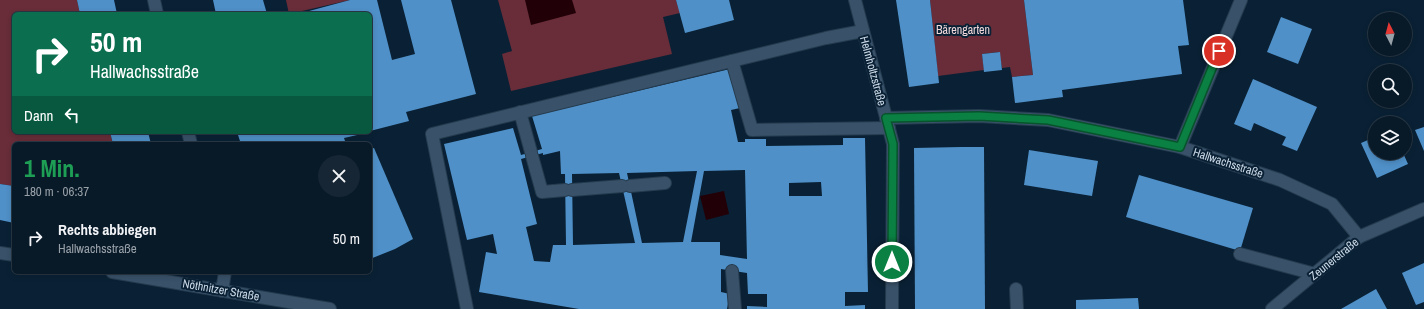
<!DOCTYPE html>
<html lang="de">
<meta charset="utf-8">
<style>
body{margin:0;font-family:"Archivo Narrow",sans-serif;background:#162634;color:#f1f3f6;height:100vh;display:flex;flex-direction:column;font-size:15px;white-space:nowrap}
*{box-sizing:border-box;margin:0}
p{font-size:13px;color:#98a0a8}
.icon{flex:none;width:22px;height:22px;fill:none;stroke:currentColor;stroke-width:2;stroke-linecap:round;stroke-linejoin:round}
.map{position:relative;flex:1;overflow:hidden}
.drawer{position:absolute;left:12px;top:142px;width:360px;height:132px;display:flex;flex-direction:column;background:#081928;border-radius:6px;box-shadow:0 2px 6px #0003,0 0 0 1px #293845}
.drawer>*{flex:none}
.top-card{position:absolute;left:12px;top:12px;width:360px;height:122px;border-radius:6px;box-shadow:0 2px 6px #0003,0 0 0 1px #293845;background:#0b6e4f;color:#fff;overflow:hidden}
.needle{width:26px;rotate:354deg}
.buttons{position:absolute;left:1368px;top:12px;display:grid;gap:8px}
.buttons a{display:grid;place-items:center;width:44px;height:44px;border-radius:50%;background:#081928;box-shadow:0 2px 6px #0003,0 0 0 1px #293845;font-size:20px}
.pin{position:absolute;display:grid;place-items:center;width:34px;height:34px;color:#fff;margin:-17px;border:2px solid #fff;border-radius:50%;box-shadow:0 1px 4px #0007}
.me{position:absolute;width:44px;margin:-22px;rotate:0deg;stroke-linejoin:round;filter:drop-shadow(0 0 3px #0008)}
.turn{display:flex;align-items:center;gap:14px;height:84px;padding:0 12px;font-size:18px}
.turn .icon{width:52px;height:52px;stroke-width:2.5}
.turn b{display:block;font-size:28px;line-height:34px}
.then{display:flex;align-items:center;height:38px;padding:0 12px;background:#0003;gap:8px;font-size:15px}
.round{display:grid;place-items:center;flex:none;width:42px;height:42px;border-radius:21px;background:#162634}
.overview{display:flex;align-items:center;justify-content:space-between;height:68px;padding:0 12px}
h1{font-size:24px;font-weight:800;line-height:30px;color:#1e9e55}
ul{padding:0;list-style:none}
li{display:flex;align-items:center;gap:12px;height:56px;padding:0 12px}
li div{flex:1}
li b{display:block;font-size:15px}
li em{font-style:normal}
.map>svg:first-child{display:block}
.green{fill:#682d39}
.water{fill:#210007}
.building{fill:#4f90c8;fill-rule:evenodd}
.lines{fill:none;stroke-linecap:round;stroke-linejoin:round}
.minor-casing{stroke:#253b4e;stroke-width:14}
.minor{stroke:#395269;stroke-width:12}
.route-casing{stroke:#07532c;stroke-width:10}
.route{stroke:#0b8043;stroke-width:7}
.labels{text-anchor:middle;stroke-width:4;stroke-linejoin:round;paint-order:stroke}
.park-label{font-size:12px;fill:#f1d8db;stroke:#0a2135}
.street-label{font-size:12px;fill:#cbd9e7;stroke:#0a2135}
</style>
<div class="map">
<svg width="1424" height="309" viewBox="0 0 1424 309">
<rect width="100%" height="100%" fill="#0a2135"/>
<!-- green -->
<g class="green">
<path d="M0 0H77L80 14H14V132H110L113 144H14V186L0 184Z"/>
<path d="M286 0H350L289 14Z"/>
<path d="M498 0H676L680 13 663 17 672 54 511 91 502 54 512 51Z"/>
<path d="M930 0H1024L1033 75 1012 77 1010 67 1002 68 999 52 982 54 984 70 938 76Z"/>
</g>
<!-- water -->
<g class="water">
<path d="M525 0H572L576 13 531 25Z"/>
<path d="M724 191 729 214 706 220 700 196Z"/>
</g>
<!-- building -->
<g class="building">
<path d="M77 0H114L117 14H80Z"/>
<path d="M213 0H263L267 14H216Z"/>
<path d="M350 0H377L392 60 415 54 401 0H451L476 94 406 112 409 121 370 131V14H298Z"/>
<path d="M676 0H729L734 20 685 33Z"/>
<path d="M896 0H930L939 83 909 87Z"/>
<path d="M1024 0H1183L1189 45 1178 46 1182 74 1062 90 1063 97 1015 103 1012 77 1033 75Z"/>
<path d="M1281 17 1312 29 1298 64 1267 52Z"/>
<path d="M1000 52 1002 70 984 72 982 54Z"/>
<path d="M730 69 740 108 731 110 738 142H745V139H766V146L843 145V138H865L868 292H845V306L865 305V309H747V306L767 307V294H748L747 273 721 269V292L730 294 727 309H579L479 292 486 252 497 254 493 234 467 240 444 144 513 128 521 155 542 149 532 116ZM560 151 561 174H565L566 245H553L550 262 534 261 526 227 537 224 521 159 543 153V155ZM745 170 747 259 720 255V242H691L704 171ZM697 171 683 242 642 243 627 173ZM619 173 635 243 573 245 572 174ZM821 182 822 196H789V183Z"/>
<path d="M1253 79 1317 107 1297 151 1282 145 1286 137 1254 123 1251 131 1234 124Z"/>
<path d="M1424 127V151L1415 130Z"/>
<path d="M110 132H148L151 144H113Z"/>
<path d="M237 132H365L366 133 344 138 346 144H300V142L294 144H241Z"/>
<path d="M1375 137V153H1403L1408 164 1377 178 1361 143Z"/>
<path d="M961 147H984L985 309H915L914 148Z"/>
<path d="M374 148 413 239 395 249 370 259V149Z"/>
<path d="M1029 150 1098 161 1092 196 1024 185Z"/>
<path d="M1139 175 1253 208 1240 251 1126 217Z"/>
<path d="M0 184 14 186V223L0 220Z"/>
<path d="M1424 263V302L1416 305 1402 273Z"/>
<path d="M1376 289 1387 309H1341Z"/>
<path d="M1138 298 1139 309H1076V300Z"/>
</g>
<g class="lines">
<defs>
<g id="minor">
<path d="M154 0 157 14"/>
<path d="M855 0 893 144 892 309"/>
<path d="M732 61 752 130 889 128"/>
<path d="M520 112 531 152"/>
<path d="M886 118 979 116 1048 120 1180 147 1280 180 1332 204 1359 237"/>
<path d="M188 132 191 144"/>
<path d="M1180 147 1241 0"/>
<path d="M532 156 542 192 565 190"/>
<path d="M630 186 665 183"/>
<path d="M572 190 622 186"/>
<path d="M0 253 14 255"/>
<path d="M1240 254 1315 274"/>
<path d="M732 271 735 309"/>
<path d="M112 272 330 309"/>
<path d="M1016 289 1017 309"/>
<path d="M222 291 225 272"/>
<path d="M467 309 432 134 826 38 863 31"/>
<path d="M1272 309 1359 237 1424 209"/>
</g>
</defs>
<!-- minor casing -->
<use href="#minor" class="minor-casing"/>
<!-- minor -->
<use href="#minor" class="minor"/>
</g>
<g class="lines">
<defs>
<path id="route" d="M892 262 893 144 886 118 979 116 1048 120 1180 147 1219 51"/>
</defs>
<!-- route casing -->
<use href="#route" class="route-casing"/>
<!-- route -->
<use href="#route" class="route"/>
</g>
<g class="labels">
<!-- park labels -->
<g class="park-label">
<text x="963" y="34">Bärengarten</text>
</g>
<!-- street labels -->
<g class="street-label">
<text transform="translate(873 71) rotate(75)" y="4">Helmholtzstraße</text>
<text transform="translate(1228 163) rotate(18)" y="4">Hallwachsstraße</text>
<text transform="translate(1334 259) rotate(-39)" y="4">Zeunerstraße</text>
<text transform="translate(221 290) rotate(10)" y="4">Nöthnitzer Straße</text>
</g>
</g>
</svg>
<div class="buttons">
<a><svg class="needle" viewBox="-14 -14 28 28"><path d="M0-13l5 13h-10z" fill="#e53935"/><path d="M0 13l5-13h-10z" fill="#98a0a8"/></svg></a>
<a><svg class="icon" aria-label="search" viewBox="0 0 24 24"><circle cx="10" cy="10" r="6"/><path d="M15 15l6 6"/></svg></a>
<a><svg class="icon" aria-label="layers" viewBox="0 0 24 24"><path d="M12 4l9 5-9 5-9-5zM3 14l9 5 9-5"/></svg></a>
</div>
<div class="pin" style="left:1219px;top:51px;background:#d93025"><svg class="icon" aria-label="arrive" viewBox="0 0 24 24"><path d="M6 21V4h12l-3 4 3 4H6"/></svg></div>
<svg class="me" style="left:892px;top:262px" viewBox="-20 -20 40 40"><circle r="17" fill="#0b8043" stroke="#fff" stroke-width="3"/><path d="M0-11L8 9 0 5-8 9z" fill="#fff"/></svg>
<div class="top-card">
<div class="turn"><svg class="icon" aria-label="right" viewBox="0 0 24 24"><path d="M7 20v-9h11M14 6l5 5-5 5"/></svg><div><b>50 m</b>Hallwachsstraße</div></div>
<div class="then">Dann<svg class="icon" aria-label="left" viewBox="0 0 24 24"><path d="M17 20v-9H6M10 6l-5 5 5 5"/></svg></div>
</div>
<section class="drawer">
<div class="overview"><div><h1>1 Min.</h1><p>180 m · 06:37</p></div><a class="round"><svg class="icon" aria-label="close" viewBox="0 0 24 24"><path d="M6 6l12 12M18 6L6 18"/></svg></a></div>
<ul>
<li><svg class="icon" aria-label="right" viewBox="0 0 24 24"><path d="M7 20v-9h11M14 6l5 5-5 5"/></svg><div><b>Rechts abbiegen</b><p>Hallwachsstraße</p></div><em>50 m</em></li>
</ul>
</section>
</div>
